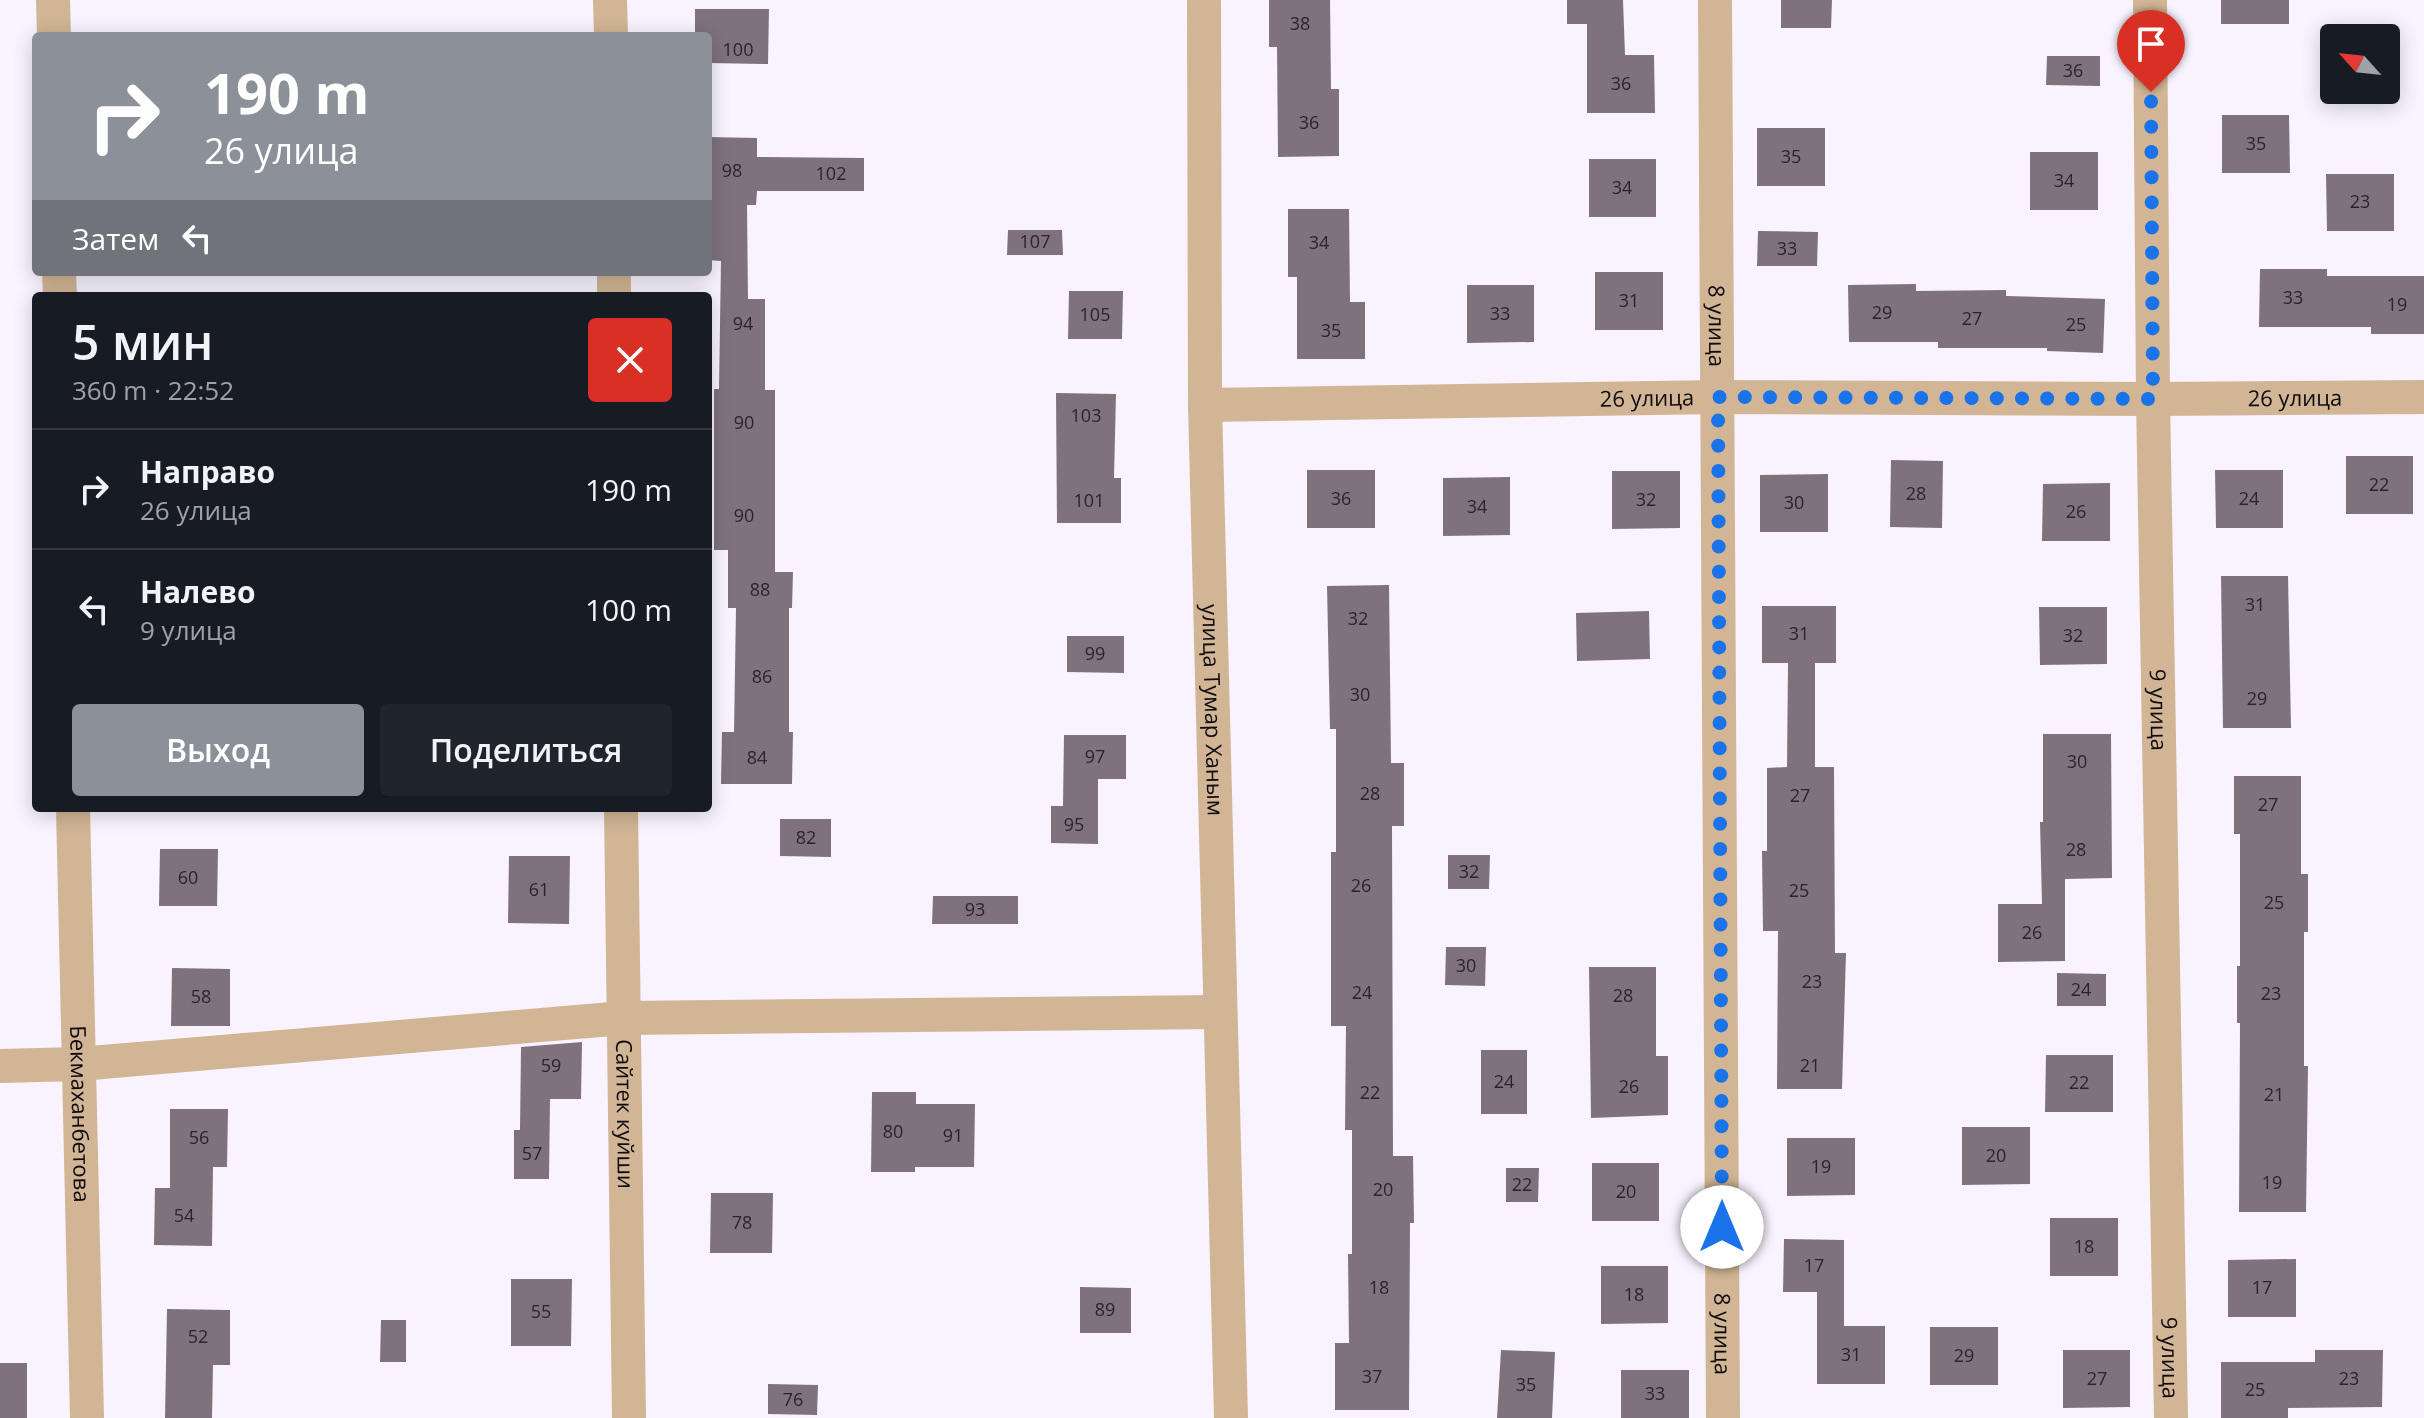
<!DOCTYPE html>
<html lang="ru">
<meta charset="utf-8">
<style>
body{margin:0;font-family:"Open Sans",sans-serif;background:#20242c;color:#f1f3f6;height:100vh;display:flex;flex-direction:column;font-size:30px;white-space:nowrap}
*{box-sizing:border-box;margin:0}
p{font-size:26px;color:#9ea1a6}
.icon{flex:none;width:44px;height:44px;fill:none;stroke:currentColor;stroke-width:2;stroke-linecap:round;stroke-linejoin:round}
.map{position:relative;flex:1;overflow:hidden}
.sheet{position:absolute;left:32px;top:292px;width:680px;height:520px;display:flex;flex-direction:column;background:#171b24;border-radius:8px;box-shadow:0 4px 20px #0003}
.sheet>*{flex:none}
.banner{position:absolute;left:32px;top:32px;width:680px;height:244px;border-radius:8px;box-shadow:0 4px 20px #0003;background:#8c9099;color:#fff;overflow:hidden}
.needle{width:52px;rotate:297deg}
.fabs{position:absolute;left:2320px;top:24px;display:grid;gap:16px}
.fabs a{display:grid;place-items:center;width:80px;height:80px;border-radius:8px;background:#171b24;box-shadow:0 4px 20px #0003;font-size:40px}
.pin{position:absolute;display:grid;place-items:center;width:68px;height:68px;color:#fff;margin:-82px -34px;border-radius:50% 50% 50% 0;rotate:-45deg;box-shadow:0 0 8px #0007}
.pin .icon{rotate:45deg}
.me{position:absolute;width:88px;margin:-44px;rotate:0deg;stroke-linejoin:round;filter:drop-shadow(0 0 6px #0008)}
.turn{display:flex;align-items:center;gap:28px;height:168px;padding:0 40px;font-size:36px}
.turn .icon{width:104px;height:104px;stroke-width:2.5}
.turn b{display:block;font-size:56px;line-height:68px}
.then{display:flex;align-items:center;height:76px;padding:0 40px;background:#0003;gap:16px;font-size:30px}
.round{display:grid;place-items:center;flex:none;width:84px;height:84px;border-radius:8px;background:#20242c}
.head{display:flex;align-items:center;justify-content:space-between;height:136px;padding:0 40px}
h1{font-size:48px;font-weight:600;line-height:60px}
.action{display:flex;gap:16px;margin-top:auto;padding:16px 40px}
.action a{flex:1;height:92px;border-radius:8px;background:#8c9099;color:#fff;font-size:32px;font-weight:600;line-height:92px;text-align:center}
.action a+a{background:#20242c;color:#f1f3f6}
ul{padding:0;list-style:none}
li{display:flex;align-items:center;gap:24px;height:120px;padding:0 40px;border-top:2px solid #363941}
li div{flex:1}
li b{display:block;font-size:30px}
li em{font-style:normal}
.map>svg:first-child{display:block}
.building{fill:#7f727d}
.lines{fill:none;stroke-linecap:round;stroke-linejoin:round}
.street{stroke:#d1b594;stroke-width:34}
.route{stroke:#1a73e8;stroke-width:14;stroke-dasharray:0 25.2}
.labels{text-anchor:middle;stroke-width:6;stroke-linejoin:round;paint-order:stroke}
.number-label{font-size:18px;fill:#2a252c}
.street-label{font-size:22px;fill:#0e0b11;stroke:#fff}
</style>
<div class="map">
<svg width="2424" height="1418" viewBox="0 0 2424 1418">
<rect width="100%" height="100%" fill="#f8f3fe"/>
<!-- building -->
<g class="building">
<path d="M1269 0H1330L1331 89H1339V156L1278 157 1277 47H1269Z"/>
<path d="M1567 0H1623L1625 55H1654L1655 113H1587V24H1567Z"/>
<path d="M1781 0H1832L1831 28H1781Z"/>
<rect x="2221" y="0" width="68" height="24"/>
<path d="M695 9H769L768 64 708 63V36H695Z"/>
<path d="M2047 56H2100V86L2046 85Z"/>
<path d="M2222 115H2289L2290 173H2222Z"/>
<rect x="1757" y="128" width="68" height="58"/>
<path d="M708 137 757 138V157L864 158V191H757L756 205H747L748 299H765V390H775V572H793L792 608H789V732H793L792 784H721L722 732H734L736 608H728V550H714V389H719L721 261 708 260Z"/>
<rect x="2030" y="152" width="68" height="58"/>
<rect x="1589" y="159" width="67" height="58"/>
<path d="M2326 174H2394V231H2327Z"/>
<path d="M1288 209H1349L1350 302H1365V359H1297V277H1288Z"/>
<path d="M1008 230H1062L1063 255H1007Z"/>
<path d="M1758 231 1818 232 1817 266H1757Z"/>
<path d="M2260 269H2327V276H2424V334H2371V327H2259Z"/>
<rect x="1595" y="272" width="68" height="58"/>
<path d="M1916 284V291L2006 290V296L2105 299 2103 353 2047 351V348H1938V342H1849L1848 285Z"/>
<path d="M1467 285H1534V342L1467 343Z"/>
<path d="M1069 291H1123L1122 339H1068Z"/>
<path d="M1056 393 1116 394 1114 478H1121V523H1057Z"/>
<rect x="2346" y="456" width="67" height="58"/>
<path d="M1891 460 1943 461 1942 528 1890 527Z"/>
<rect x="1307" y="470" width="68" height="58"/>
<path d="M2215 470H2283V528H2216Z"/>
<path d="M1612 471H1680V528L1612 529Z"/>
<path d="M1828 474V532H1760V475Z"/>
<path d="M1510 477V535L1443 536V478Z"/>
<path d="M2110 483V541H2042L2043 484Z"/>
<path d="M2221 576H2288L2291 728H2223Z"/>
<path d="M1389 585 1391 763H1404V826H1392L1393 1156H1413L1414 1223H1410L1409 1410H1335V1343H1349L1348 1254H1352V1130H1345L1346 1026H1331V852H1336V729H1330L1327 586Z"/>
<path d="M1762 606H1836V663H1815V767H1834L1835 953H1846L1842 1089H1777L1778 931H1763L1762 851H1767V768L1787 767 1788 663H1762Z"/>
<path d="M2039 607H2107V664L2040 665Z"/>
<path d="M1649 611 1650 659 1577 661 1576 613Z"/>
<path d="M1067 636H1124V673L1067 672Z"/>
<path d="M2043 734H2111L2112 878 2065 879V961L1998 962V904H2042L2040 822H2043Z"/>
<path d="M1064 735H1126V779H1098V844L1051 843V806H1063Z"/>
<path d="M2234 776H2301V874H2308V932H2304V1066H2308L2306 1212H2239L2240 1023H2237V966H2240V834H2234Z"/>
<path d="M780 819H831V857L780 856Z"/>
<path d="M160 849H218L217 906H159Z"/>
<path d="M1448 855H1490L1489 889H1448Z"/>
<path d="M509 856H570L569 924 508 923Z"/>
<path d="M933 896H1018V924H932Z"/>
<path d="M1446 947H1486L1485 986 1445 985Z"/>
<path d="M1589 967H1656V1056H1668V1115L1591 1118Z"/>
<path d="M172 968 230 969V1026H171Z"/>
<path d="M2057 973 2106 974V1006H2057Z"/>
<path d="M582 1042 581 1099H550L549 1179H514V1130H520L521 1047Z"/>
<rect x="1481" y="1050" width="46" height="64"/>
<path d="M2046 1055H2113V1112H2045Z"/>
<path d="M872 1092H916V1104H975L974 1167H915V1172H871Z"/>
<path d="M170 1109H228L227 1167H213L212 1246 154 1245 155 1188H170Z"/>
<path d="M1962 1127H2030V1184L1962 1185Z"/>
<path d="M1787 1138H1855V1195L1787 1196Z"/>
<rect x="1592" y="1163" width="67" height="58"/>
<path d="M1506 1168H1539L1538 1202H1506Z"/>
<path d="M711 1193H773L772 1253H710Z"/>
<rect x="2050" y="1218" width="68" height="58"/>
<path d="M1784 1239 1844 1240V1326H1885V1384H1817V1292H1783Z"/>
<path d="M2296 1259V1317H2228V1260Z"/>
<path d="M1601 1266H1668V1323L1601 1324Z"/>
<path d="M511 1279H572L571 1346H511Z"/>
<path d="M1080 1287 1131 1288V1333H1080Z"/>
<path d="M167 1309 230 1310V1365H213L212 1418H165Z"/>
<path d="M381 1320H406V1362H380Z"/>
<rect x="1930" y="1327" width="68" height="58"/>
<path d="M1501 1350 1555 1352 1552 1418H1497Z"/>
<path d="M2063 1350H2130V1407L2063 1408Z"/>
<path d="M2315 1350H2383L2382 1407 2288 1408V1418H2221V1362H2315Z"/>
<rect x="0" y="1363" width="27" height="55"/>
<rect x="1621" y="1370" width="68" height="48"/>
<path d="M768 1384 818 1385 817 1415 768 1414Z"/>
</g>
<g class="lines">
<!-- street -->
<g class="street">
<path d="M53 0 54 36"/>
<path d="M610 0 611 36"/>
<path id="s1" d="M1204 0 1205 405 1231 1418"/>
<path id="s2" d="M1715 0 1723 1418"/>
<path id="s3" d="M2150 0 2153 399 2171 1418"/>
<path d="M59 272 60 296"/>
<path d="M614 272V296"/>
<path id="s4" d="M1205 405 1718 397 2153 399 2424 397"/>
<path id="s5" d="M73 808 87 1418"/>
<path id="s6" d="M621 808 629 1418"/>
<path d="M0 1066 79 1064 624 1018 1220 1012"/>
</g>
</g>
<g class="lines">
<!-- route -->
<path class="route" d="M1722 1227 1718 397 2153 399 2151 92"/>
</g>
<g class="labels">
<!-- number labels -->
<g class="number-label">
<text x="1300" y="30">38</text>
<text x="738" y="56">100</text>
<text x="2073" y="77">36</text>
<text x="1621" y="90">36</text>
<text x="1309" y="129">36</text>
<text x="2256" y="150">35</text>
<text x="1791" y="163">35</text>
<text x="732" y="177">98</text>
<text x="831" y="180">102</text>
<text x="2064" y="187">34</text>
<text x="1622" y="194">34</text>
<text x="2360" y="208">23</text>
<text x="1035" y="248">107</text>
<text x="1319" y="249">34</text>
<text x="1787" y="255">33</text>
<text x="2293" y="304">33</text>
<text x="1629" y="307">31</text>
<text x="2397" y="311">19</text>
<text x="1882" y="319">29</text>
<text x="1500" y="320">33</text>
<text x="1095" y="321">105</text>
<text x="1972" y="325">27</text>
<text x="743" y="330">94</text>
<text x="2076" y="331">25</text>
<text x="1331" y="337">35</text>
<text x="1086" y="422">103</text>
<text x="744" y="429">90</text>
<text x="2379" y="491">22</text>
<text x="1916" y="500">28</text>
<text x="1341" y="505">36</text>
<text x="2249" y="505">24</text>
<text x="1646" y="506">32</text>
<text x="1089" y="507">101</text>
<text x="1794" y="509">30</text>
<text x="1477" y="513">34</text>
<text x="2076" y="518">26</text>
<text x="744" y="522">90</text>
<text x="760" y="596">88</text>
<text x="2255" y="611">31</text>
<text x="1358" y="625">32</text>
<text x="1799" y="640">31</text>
<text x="2073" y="642">32</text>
<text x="1095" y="660">99</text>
<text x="762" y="683">86</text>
<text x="1360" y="701">30</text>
<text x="2257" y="705">29</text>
<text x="1095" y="763">97</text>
<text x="757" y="764">84</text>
<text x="2077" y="768">30</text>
<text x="1370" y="800">28</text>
<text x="1800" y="802">27</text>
<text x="2268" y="811">27</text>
<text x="1074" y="831">95</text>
<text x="806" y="844">82</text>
<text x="2076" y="856">28</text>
<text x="1469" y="878">32</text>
<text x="188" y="884">60</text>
<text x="1361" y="892">26</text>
<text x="539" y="896">61</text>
<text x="1799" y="897">25</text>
<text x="2274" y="909">25</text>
<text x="975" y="916">93</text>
<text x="2032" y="939">26</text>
<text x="1466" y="972">30</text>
<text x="1812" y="988">23</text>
<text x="2081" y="996">24</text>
<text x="1362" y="999">24</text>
<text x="2271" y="1000">23</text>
<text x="1623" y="1002">28</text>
<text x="201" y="1003">58</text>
<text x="551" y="1072">59</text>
<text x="1810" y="1072">21</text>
<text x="1504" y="1088">24</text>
<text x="2079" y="1089">22</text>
<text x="1629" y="1093">26</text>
<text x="1370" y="1099">22</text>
<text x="2274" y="1101">21</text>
<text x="893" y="1138">80</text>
<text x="953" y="1142">91</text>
<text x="199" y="1144">56</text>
<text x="532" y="1160">57</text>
<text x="1996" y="1162">20</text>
<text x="1821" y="1173">19</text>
<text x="2272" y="1189">19</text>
<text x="1522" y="1191">22</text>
<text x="1383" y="1196">20</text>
<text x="1626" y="1198">20</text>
<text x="184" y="1222">54</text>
<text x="742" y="1229">78</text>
<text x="2084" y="1253">18</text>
<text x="1814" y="1272">17</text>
<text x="1379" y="1294">18</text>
<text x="2262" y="1294">17</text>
<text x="1634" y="1301">18</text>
<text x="1105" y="1316">89</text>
<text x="541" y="1318">55</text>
<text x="198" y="1343">52</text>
<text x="1851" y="1361">31</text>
<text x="1964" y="1362">29</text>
<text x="1372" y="1383">37</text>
<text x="2097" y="1385">27</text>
<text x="2349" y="1385">23</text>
<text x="1526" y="1391">35</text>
<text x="2255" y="1396">25</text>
<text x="1655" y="1400">33</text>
<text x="793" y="1406">76</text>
</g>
<!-- street labels -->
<g class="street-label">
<text dy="8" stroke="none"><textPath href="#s2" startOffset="326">8 улица</textPath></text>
<text dy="8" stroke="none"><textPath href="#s4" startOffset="442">26 улица</textPath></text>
<text dy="8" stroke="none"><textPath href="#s4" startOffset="1090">26 улица</textPath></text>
<text dy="8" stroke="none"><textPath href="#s1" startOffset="710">улица Тумар Ханым</textPath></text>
<text dy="8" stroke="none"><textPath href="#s3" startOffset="710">9 улица</textPath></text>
<text dy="8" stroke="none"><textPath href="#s5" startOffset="306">Бекмаханбетова</textPath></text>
<text dy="8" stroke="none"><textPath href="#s6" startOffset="306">Сайтек куйши</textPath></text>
<text dy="8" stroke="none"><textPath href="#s2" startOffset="1334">8 улица</textPath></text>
<text dy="8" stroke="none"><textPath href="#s3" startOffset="1358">9 улица</textPath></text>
</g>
</g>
</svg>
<div class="fabs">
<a><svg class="needle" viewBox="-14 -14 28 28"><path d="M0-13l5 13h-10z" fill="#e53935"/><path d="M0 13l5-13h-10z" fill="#9ea1a6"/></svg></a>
</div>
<div class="pin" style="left:2151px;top:92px;background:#d93025"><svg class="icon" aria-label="arrive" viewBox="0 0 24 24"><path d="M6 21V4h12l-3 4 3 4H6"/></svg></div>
<svg class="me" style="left:1722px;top:1227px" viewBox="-20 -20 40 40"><circle r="19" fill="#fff"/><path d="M0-13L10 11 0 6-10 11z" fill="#1a73e8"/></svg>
<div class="banner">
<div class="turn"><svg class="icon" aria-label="right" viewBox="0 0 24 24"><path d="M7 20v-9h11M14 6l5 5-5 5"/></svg><div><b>190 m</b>26 улица</div></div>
<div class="then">Затем<svg class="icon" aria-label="left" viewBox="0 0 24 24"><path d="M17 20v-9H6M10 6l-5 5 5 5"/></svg></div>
</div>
<section class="sheet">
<div class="head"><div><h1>5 мин</h1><p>360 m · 22:52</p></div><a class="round" style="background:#d93025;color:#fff"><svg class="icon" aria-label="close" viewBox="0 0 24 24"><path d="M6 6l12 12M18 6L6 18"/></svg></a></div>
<ul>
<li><svg class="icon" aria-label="right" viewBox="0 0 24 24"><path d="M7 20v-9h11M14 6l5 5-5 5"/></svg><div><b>Направо</b><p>26 улица</p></div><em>190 m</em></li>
<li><svg class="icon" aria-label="left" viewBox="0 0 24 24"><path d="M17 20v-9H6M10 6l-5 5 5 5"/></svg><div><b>Налево</b><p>9 улица</p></div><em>100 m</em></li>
</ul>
<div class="action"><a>Выход</a><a>Поделиться</a></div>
</section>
</div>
